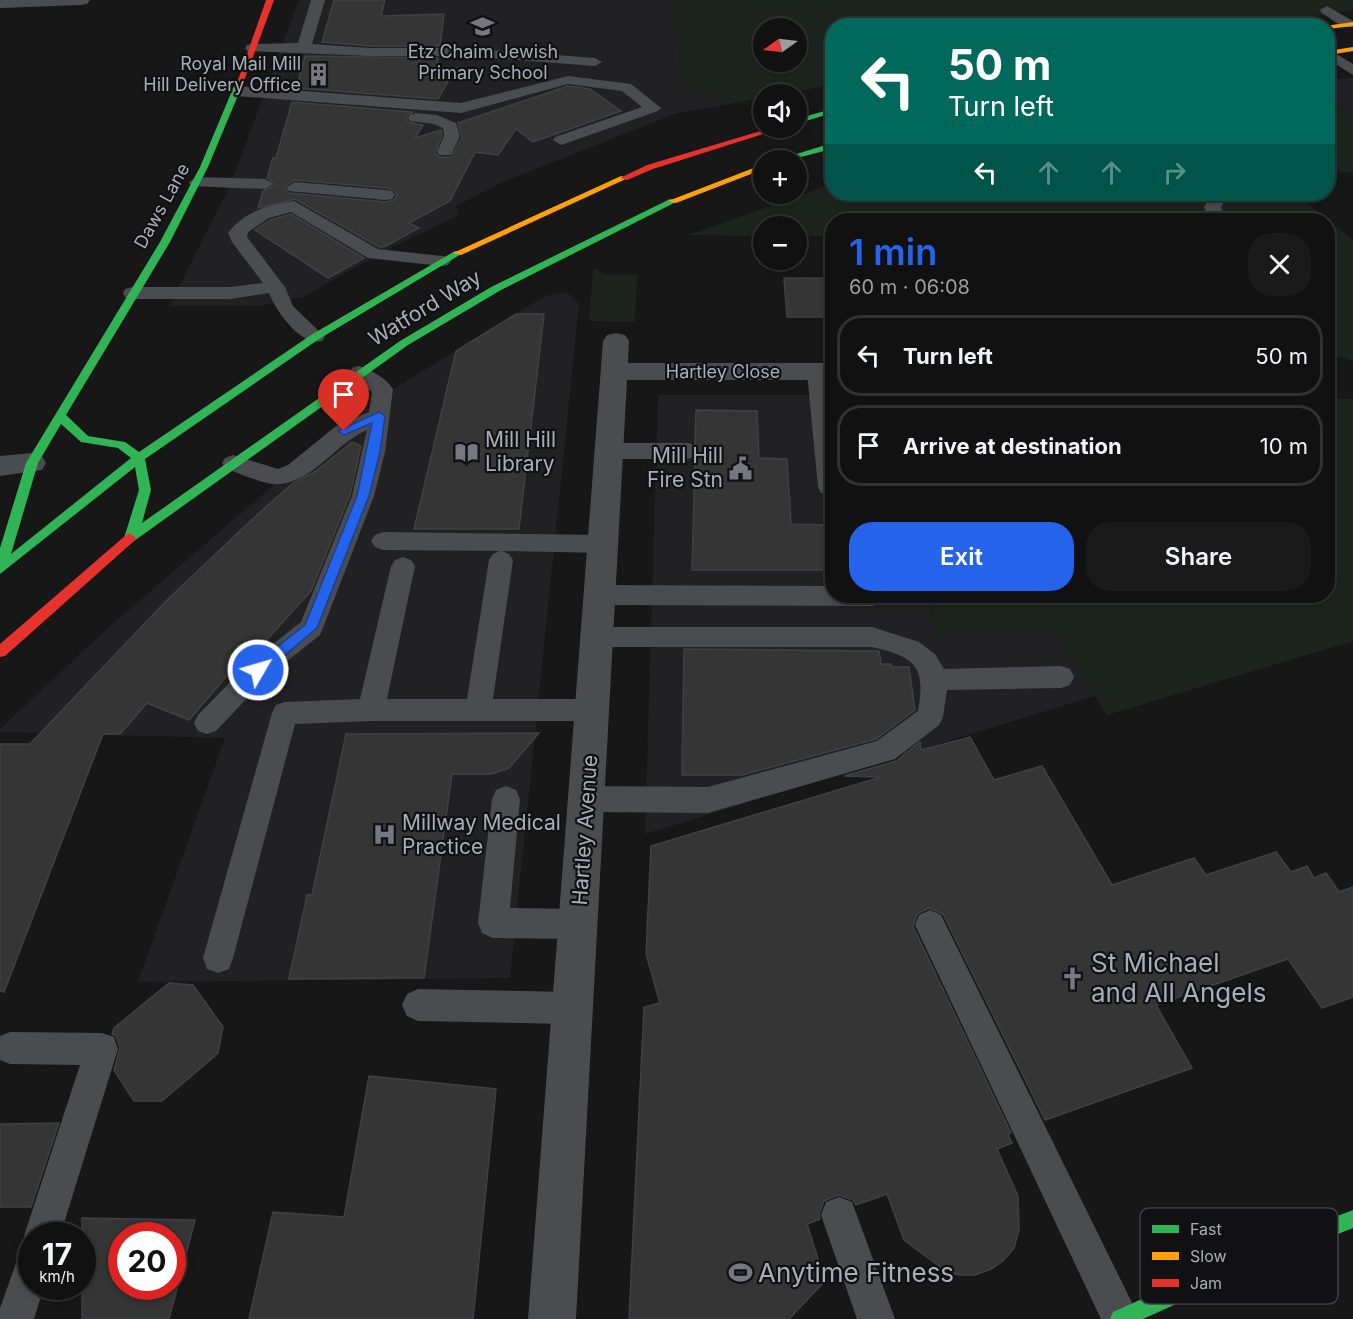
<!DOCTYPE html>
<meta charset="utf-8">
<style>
body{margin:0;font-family:Inter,sans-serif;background:#1a1a1a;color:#f1f3f6;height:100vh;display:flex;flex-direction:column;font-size:22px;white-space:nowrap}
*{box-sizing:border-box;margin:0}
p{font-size:20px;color:#9c9d9f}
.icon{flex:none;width:33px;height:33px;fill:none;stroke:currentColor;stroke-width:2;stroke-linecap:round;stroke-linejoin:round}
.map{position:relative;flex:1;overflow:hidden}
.side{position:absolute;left:825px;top:213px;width:510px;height:390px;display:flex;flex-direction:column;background:#111;border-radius:24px;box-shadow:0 3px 9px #0003,0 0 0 2px #303131}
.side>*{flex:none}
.banner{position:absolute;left:825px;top:18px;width:510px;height:183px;border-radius:24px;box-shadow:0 3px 9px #0003,0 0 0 2px #303131;background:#00695c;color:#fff;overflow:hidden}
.needle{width:39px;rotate:256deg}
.tools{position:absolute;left:753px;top:18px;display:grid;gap:12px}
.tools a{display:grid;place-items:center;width:54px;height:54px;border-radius:50%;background:#111;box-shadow:0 3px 9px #0003,0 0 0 2px #303131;font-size:30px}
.speed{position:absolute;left:18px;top:1222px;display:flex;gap:12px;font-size:30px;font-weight:700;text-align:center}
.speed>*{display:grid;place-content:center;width:78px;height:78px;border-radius:50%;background:#111;box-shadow:0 3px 9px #0003,0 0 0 2px #303131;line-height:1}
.speed small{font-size:15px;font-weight:400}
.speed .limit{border:9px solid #d22;background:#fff;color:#111}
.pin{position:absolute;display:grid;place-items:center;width:51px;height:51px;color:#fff;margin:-62px -26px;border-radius:50% 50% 50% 0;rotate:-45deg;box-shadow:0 0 6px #0007}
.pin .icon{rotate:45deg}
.me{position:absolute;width:66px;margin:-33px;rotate:52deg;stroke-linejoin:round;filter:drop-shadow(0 0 4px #0008)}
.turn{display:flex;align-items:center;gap:21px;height:126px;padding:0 24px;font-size:27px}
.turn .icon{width:78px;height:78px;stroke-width:2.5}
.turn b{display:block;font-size:42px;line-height:51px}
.lanes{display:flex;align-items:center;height:57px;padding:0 24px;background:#0003;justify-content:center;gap:30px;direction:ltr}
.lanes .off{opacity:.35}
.round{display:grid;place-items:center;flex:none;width:63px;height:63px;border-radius:24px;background:#1a1a1a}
.head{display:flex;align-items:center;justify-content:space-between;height:102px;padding:0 24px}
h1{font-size:36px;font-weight:600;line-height:45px;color:#2563eb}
.action{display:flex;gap:12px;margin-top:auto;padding:12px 24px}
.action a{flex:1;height:69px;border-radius:24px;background:#2563eb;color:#fff;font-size:24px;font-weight:600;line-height:69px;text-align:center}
.action a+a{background:#1a1a1a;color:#f1f3f6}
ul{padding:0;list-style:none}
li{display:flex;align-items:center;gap:18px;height:81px;margin:0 12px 9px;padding:0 12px;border:3px solid #303131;border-radius:24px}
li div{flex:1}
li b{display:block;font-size:22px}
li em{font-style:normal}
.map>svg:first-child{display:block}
.built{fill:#212123}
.green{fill:#1d241e;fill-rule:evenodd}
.building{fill:#353536;stroke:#3f4043;stroke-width:1.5;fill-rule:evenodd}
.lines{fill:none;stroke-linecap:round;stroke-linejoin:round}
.lane{fill:#4b4c50;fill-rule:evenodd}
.street{fill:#4b4c50;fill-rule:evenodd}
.fast{fill:#30b455;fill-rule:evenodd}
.slow{fill:#ff9f0a;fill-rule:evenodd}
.jam{fill:#e5322d;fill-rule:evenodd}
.route{fill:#2563eb;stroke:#184099;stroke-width:1.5}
.labels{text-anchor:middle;stroke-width:4.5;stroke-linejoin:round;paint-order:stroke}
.far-poi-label{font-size:18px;fill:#a8adb8;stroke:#111113}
.far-street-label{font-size:18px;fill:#a8adb8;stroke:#111113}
.street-label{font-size:21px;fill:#a8adb8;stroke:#111113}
.poi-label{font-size:21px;fill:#a8adb8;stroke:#111113;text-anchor:start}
.near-poi-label{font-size:26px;fill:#a8adb8;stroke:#111113;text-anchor:start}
.key{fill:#111113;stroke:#3e4045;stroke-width:1.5}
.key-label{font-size:16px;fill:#a8adb8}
</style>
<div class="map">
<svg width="1353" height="1319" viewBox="0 0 1353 1319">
<rect width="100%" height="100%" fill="#171717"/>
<!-- built -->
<g class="built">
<path d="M299 0H674L683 92 746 101 677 113 505 181 456 206 459 215 390 248 303 297 260 306H169L230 186Z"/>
<path d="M1353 77V116L1328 97V81Z"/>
<path d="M560 293 569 294 579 304 510 978 138 982 225 738 0 732V729L109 627 348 421 408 380 545 296Z"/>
<path d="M658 395H832V596H929L935 631H1054L1095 696 645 834Z"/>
</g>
<!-- green -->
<g class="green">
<path d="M674 0H1353V10L1251 26H832V85L782 94H764L763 98 746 101 683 92ZM764 28H796V62H764Z"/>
<path d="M1328 97 1353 116V173L1328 170Z"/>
<path d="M832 184V194H1296L1353 240V361L1328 353V220H832V236H797L796 226H764L763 236 689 235Z"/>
<path d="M596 269 603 274 637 275 635 322 589 321 593 270Z"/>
<path d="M1328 399H1353V641L1107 715 1054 631H935L929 596H1328Z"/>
</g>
<!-- building -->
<g class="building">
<path d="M334 0H385L381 16 444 14 440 46H370L322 42Z"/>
<path d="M305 56 438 58 437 67 456 68 438 99 296 88Z"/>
<path d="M568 86 590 89 621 111 533 142 516 129 498 155 475 152 450 201 409 223 419 228 384 247H379L295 199 258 208 263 191 275 185 267 178 273 158H276L292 102 413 112 406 117 408 122 423 125 415 138 441 130 442 136 435 153 439 157H451L462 137 458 123ZM295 180 386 188 394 190 397 195 394 200 386 202 289 193 285 186Z"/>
<path d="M291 214 364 258 328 278 255 230 270 220Z"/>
<path d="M784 278H826L830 317H787Z"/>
<path d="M516 314H544L519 529H414L456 351Z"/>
<path d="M696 410 757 411 759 458 787 459 791 524 832 525V570H692L695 459 701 452 695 443Z"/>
<path d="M352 442 361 446 350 495 311 591 262 645 256 642 189 720 147 703 120 734H103L4 992 0 991V744H30L167 600 258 514 293 483 316 471Z"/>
<path d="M684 649 879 651 881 664H891L892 667H909L915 710 876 739 742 775H682Z"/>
<path d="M539 733 509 768 492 774H452L424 978 289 979 307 895H312L346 734Z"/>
<path d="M970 737 994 780 1042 766 1112 885 1194 858 1206 875 1276 852 1291 872 1307 866 1314 878 1326 873 1339 892 1353 887V997L1322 1008 1288 959 1156 1005 1192 1068 1045 1120 943 914 929 908 917 914 913 926 1011 1133 1008 1134 1012 1143 997 1149 1018 1196 1019 1230 1014 1248 1003 1261 991 1269 975 1275H960L947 1272 904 1240 887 1194 856 1205 853 1200 838 1195 824 1201 819 1214 820 1219 807 1224 825 1281 789 1319H629L644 1007 660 1003 646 954 651 846 881 777 844 776 896 761 920 742 921 750Z"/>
<path d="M169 983 193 985 223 1027 218 1053 162 1101H134L114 1070 120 1048 116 1036 112 1034 114 1028Z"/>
<path d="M369 1076 496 1089 473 1319H249L273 1212 344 1217Z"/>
<path d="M59 1123 31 1207H0V1124Z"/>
<path d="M82 1218 195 1220 169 1319H82ZM122 1236H172V1287H122Z"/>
</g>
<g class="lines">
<!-- lane -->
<g class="lane">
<path d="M311 0H325L312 44 370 48H464L595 58 602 62 595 66 464 56H370L247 51 245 48 247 45 252 44 298 43Z"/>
<path d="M1327 6 1353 21V27H1343L1322 13 1320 10Z"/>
<path d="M1328 49 1353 64V75L1328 59Z"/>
<path d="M568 76 631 84 661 108 658 111 561 145 553 140 555 137 642 107 622 91 568 84 461 113 236 96 228 91 236 86 461 103Z"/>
<path d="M416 113 437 115 456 123 460 136 451 155H439L437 152 444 136 443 128 434 124 410 121 408 118 410 115Z"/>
<path d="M197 177 265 179 273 184 265 189 191 186 189 182Z"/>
<path d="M295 182 386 190 392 191 395 195 392 199 386 200 289 191 287 187Z"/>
<path d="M1212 194H1228L1221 207 1225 220H1209L1204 207Z"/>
<path d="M294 201 378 249 442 256 448 257 451 261 448 265 442 266 368 258 291 212 269 218 248 232 247 237 285 287 293 306 325 337 322 341C301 347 276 311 269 293L230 299H132L125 297 123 293 125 289 132 287H230L263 283 232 242 228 233C243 212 270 204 294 201Z"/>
<path d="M817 365 824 367 827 372 832 419V494L821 493 818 487 807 372 810 367Z"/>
<path d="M359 366C370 369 387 379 393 389L385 452 374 496 323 628 320 635 267 677 216 731 207 734 198 731 194 723 198 715 249 663 301 622 352 496 367 430C336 443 314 481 280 484 267 486 238 473 225 468L222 463 225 458 233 455 278 469 288 465 336 426 369 412 372 392 352 378 349 373 352 368Z"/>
<path d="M610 443H688L696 446 699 451 696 456 688 459H610L602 456 599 451 602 446Z"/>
<path d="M383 532 604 535 612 538 616 544 612 550 604 553 502 551 509 554 513 560 493 699H593L602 702 606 710 602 718 593 721H371L295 724 233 958 229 969 218 973 207 969 203 958 272 713 276 705 285 702 360 699 391 566 395 560 403 557 411 560 415 566 387 699H467L489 560 493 554 500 551 383 550 375 547 371 541 375 535Z"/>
<path d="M601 585 832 586V596H884L881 603 872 606 601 605 592 602 589 595 592 588Z"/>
<path d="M598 627H872L919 642 935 654 944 669 1061 666 1070 669 1074 677 1070 685 1061 688 947 690 943 717 939 725 895 759 708 813 587 812 577 808 573 799 577 790 587 786 708 787 877 741 918 711C926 667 916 657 872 647H598L589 644 585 637 589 630Z"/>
<path d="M506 786 516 790 520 799 510 908 579 909 590 914 594 924 590 934 579 939 493 938 482 933 478 923 492 799 496 790Z"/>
<path d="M930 910 941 915 1140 1319H1101L915 925 919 915Z"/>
<path d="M418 989 573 992 584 997 589 1008 584 1019 573 1024 418 1021 407 1016 402 1005 407 994Z"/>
<path d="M10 1032 102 1033 114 1037 118 1049 60 1236H32V1250L24 1236 80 1065 10 1064 0 1060V1036Z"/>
<path d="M839 1197 852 1202 895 1319H857L821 1215 826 1202Z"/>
<path d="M32 1250V1287H44L34 1319H0V1308L19 1255Z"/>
</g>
<!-- street -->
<g class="street">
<path d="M0 0H90L87 4 81 5 0 8Z"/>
<path d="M616 333 625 335 629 341 628 363H832V380H627L576 1319H528L603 341 607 335Z"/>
<path d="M32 453 42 456 46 463 42 470 0 476V456Z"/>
</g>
<!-- fast -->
<g class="fast">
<path d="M237 79 244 81 208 167 170 242 66 415 88 436 125 442 139 452 311 335 455 251 463 253 319 339 145 459 151 490 142 523 400 341 493 286 670 199 678 201 501 290 408 345 134 541 130 543 124 538 139 490 135 467 0 574V548L26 463 160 242 200 167ZM61 424 81 442 118 448 131 458 11 554 38 463Z"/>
<path d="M832 109V113L796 124V119Z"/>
<path d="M832 143V149L789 160H777Z"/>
<path d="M1353 1210V1228L1278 1258 1143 1319H1110L1113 1312 1267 1243Z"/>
</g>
<!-- slow -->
<g class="slow">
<path d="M1353 22V26L1328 29V26H1325Z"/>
<path d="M1353 47V51L1328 55V51Z"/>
<path d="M764 164V169L676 203 668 201Z"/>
<path d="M621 176 628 178 461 255 453 253Z"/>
</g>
<!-- jam -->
<g class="jam">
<path d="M266 0H274L244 81 237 83Z"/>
<path d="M771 128H782L653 169 627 180 620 178 647 165Z"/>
<path d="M130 533 136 538 134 541 5 656 0 657V644L126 535Z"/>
</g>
</g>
<!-- route -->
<path class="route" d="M379 412 385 416 380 452 369 496 317 628 262 674H253L251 670 253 666 305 625 357 496 372 423 344 435 338 431Z"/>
<!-- icons -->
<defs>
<symbol id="school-bare" viewBox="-9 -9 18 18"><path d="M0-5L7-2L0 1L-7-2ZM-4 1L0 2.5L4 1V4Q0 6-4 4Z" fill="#757880" stroke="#111113" stroke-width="2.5" paint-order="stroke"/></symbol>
<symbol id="building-bare" viewBox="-9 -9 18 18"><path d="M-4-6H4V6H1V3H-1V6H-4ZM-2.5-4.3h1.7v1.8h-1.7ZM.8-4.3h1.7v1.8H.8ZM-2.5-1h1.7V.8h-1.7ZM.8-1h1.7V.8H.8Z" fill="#757880" stroke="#111113" stroke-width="2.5" paint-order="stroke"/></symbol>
<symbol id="library-bare" viewBox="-9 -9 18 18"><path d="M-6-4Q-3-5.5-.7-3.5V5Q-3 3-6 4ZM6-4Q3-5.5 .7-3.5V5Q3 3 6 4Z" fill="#757880" stroke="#111113" stroke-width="2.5" paint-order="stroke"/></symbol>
<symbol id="civic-bare" viewBox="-9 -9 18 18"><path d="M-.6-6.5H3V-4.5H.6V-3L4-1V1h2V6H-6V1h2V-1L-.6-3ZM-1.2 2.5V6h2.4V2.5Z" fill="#757880" stroke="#111113" stroke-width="2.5" paint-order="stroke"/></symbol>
<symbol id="hospital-bare" viewBox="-9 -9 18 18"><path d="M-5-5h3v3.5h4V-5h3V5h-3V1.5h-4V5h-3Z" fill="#757880" stroke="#111113" stroke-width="2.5" paint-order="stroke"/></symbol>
<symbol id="church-bare" viewBox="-9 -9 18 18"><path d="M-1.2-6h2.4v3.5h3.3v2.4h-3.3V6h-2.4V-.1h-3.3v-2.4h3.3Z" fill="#757880" stroke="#111113" stroke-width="2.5" paint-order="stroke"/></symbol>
<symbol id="stadium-bare" viewBox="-9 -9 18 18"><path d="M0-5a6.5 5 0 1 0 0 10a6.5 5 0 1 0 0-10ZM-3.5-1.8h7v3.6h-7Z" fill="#757880" stroke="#111113" stroke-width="2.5" paint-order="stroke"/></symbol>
</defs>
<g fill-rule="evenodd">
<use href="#school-bare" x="466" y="10" width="33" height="33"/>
<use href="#building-bare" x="302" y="58" width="33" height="33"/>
<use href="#library-bare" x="450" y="436" width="33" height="33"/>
<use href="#civic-bare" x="724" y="452" width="33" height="33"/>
<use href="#hospital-bare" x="368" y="818" width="33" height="33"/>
<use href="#church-bare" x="1056" y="962" width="33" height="33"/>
<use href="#stadium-bare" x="724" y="1256" width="33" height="33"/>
</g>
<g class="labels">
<!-- far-poi labels -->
<g class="far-poi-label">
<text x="483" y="58">Etz Chaim Jewish<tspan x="483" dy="21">Primary School</tspan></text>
<text x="301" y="70" text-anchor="end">Royal Mail Mill<tspan x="301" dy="21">Hill Delivery Office</tspan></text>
</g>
<!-- far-street labels -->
<g class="far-street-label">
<text transform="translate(162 206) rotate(-61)" y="6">Daws Lane</text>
<text x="723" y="378">Hartley Close</text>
</g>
<!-- street labels -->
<g class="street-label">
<text transform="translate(425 308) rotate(-31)" y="7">Watford Way</text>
<text transform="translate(585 830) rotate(-86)" y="7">Hartley Avenue</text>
</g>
<!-- poi labels -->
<g class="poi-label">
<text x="485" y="447">Mill Hill<tspan x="485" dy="24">Library</tspan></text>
<text x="723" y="463" text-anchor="end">Mill Hill<tspan x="723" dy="24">Fire Stn</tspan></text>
<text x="402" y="830">Millway Medical<tspan x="402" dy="24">Practice</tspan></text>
</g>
<!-- near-poi labels -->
<g class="near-poi-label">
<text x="1091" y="972">St Michael<tspan x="1091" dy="30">and All Angels</tspan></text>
<text x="758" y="1282">Anytime Fitness</text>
</g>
</g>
<!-- legend -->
<rect x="1140" y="1208" width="198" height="96" rx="9" class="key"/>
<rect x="1152" y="1225" width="27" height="8" fill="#30b455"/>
<rect x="1152" y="1252" width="27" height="8" fill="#ff9f0a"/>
<rect x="1152" y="1279" width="27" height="8" fill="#e5322d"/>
<g class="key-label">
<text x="1190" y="1235">Fast</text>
<text x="1190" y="1262">Slow</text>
<text x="1190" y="1289">Jam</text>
</g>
</svg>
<div class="tools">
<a><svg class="needle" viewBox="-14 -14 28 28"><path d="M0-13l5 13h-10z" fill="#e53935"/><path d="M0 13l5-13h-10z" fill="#9c9d9f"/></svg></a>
<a><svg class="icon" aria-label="sound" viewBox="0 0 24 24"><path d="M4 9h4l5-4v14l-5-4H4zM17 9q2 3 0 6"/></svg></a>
<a>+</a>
<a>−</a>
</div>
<div class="speed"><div>17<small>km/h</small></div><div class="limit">20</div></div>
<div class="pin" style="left:344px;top:431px;background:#d93025"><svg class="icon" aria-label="arrive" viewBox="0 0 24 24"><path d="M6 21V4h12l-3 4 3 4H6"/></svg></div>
<svg class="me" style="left:258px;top:670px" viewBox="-20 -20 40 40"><circle r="17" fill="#2563eb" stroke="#fff" stroke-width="3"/><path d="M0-11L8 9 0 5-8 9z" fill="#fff"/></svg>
<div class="banner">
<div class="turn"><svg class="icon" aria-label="left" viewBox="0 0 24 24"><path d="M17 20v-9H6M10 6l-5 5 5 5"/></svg><div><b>50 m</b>Turn left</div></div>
<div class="lanes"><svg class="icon" aria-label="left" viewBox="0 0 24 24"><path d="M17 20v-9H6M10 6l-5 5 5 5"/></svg><svg class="icon off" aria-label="ahead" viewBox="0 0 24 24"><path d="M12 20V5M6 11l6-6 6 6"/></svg><svg class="icon off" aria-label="ahead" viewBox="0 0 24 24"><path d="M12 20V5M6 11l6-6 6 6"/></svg><svg class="icon off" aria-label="right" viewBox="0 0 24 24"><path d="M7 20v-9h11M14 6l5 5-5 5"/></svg></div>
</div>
<section class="side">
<div class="head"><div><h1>1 min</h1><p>60 m · 06:08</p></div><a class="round"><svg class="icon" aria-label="close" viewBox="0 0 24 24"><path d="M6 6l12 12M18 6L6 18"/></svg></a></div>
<ul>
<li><svg class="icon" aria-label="left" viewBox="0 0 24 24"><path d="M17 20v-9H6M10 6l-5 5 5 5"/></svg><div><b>Turn left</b></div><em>50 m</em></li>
<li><svg class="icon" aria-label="arrive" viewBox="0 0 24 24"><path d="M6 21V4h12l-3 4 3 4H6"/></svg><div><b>Arrive at destination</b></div><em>10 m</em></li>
</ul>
<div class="action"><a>Exit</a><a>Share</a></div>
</section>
</div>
